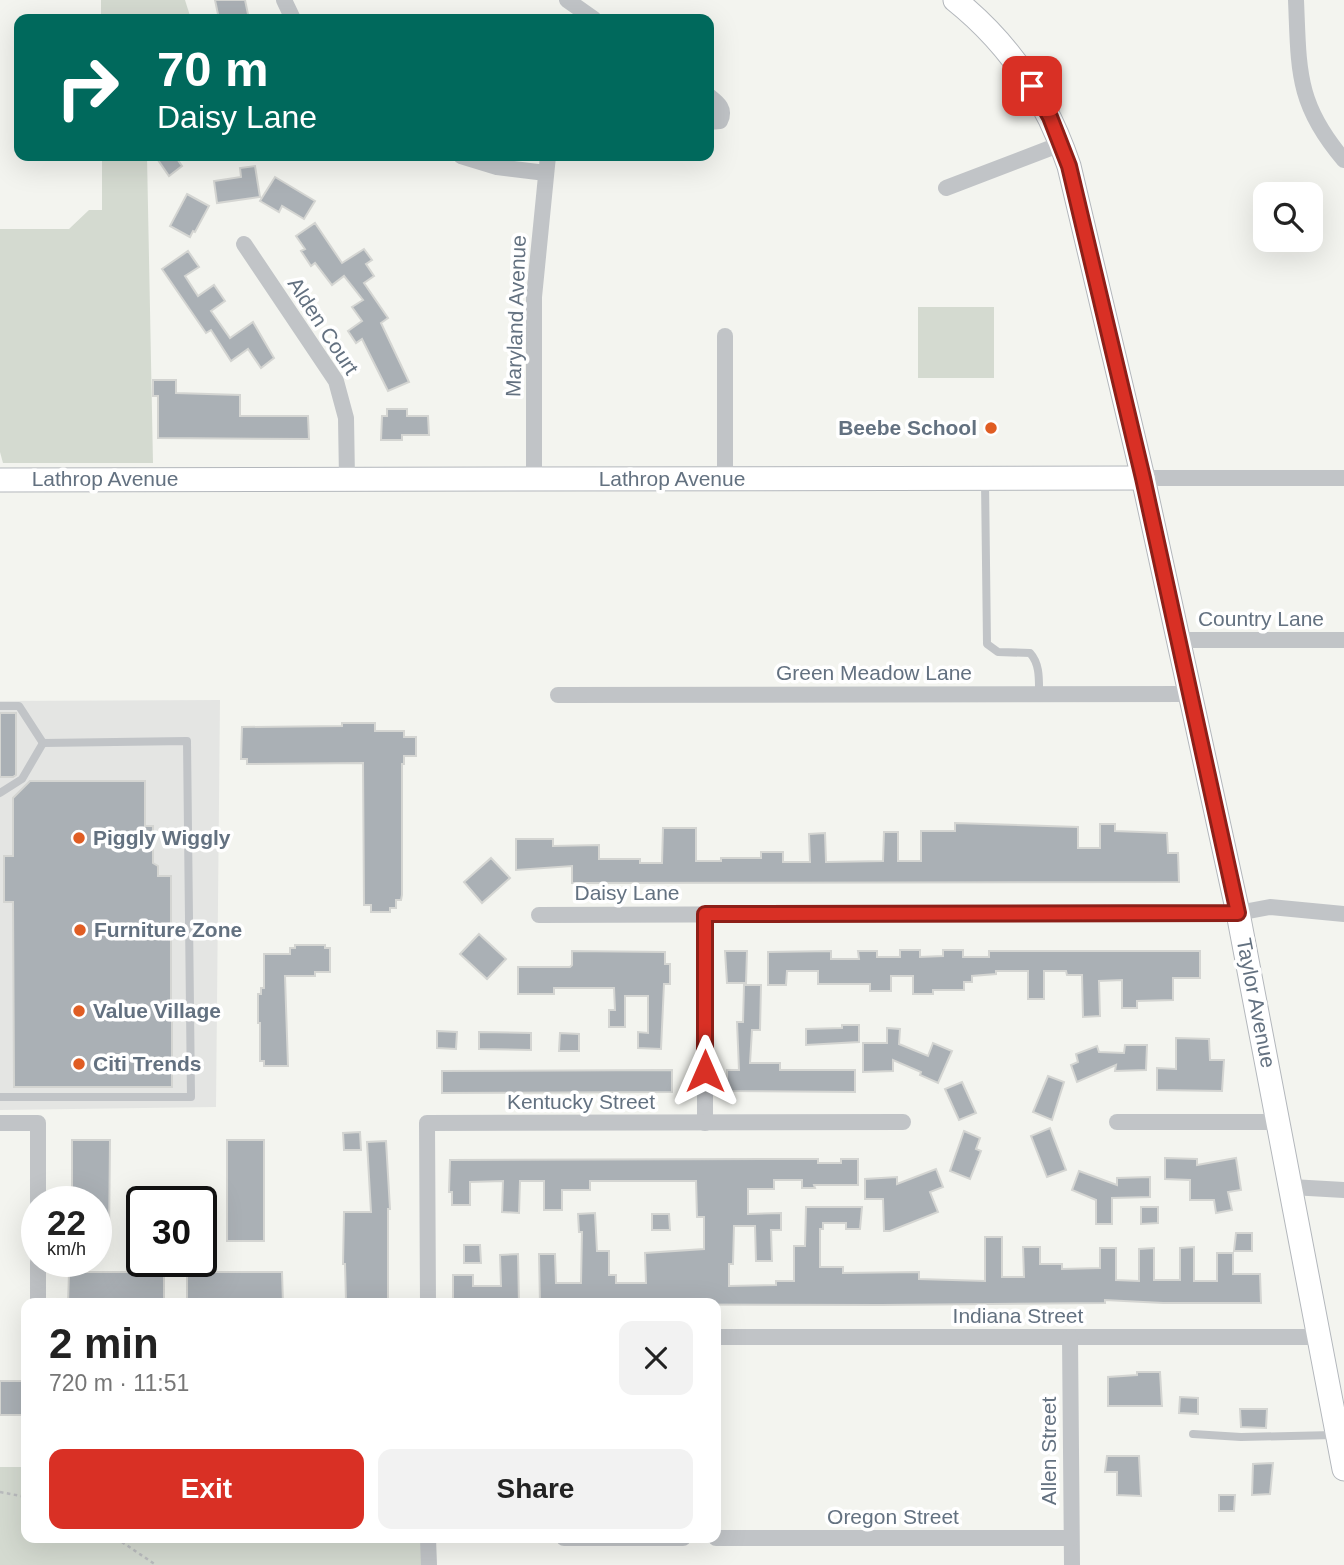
<!DOCTYPE html>
<meta charset="utf-8">
<style>
body{margin:0;font-family:Arial,sans-serif;background:#f2f2f2;color:#222;height:100vh;display:flex;flex-direction:column;font-size:26px;white-space:nowrap}
*{box-sizing:border-box;margin:0}
p{font-size:23px;color:#767676}
.icon{flex:none;width:38px;height:38px;fill:none;stroke:currentColor;stroke-width:2;stroke-linecap:round;stroke-linejoin:round}
.map{position:relative;flex:1;overflow:hidden}
.details{position:absolute;left:21px;top:1298px;width:700px;height:245px;display:flex;flex-direction:column;background:#fff;border-radius:14px;box-shadow:0 7px 28px #0002}
.details>*{flex:none}
.top-card{position:absolute;left:14px;top:14px;width:700px;height:147px;border-radius:14px;box-shadow:0 7px 28px #0002;background:#00695c;color:#fff;overflow:hidden}
.buttons{position:absolute;left:1253px;top:182px;display:grid;gap:14px}
.buttons a{display:grid;place-items:center;width:70px;height:70px;border-radius:14px;background:#fff;box-shadow:0 7px 28px #0002;font-size:35px}
.speed{position:absolute;left:21px;top:1186px;display:flex;gap:14px;font-size:35px;font-weight:700;text-align:center}
.speed>*{display:grid;place-content:center;width:91px;height:91px;border-radius:50%;background:#fff;box-shadow:0 7px 28px #0002;line-height:1}
.speed small{font-size:18px;font-weight:400}
.speed .limit{border:4px solid #111;border-radius:10px;background:#fff;color:#111}
.pin{position:absolute;display:grid;place-items:center;width:60px;height:60px;color:#fff;margin:-30px;border-radius:14px;box-shadow:0 4px 10px #0006}
.me{position:absolute;width:77px;margin:-38px;rotate:0deg;stroke-linejoin:round;filter:drop-shadow(0 0 5px #0008)}
.turn{display:flex;align-items:center;gap:24px;height:147px;padding:0 28px;font-size:32px}
.turn .icon{width:91px;height:91px;stroke-width:2.5}
.turn b{display:block;font-size:49px;line-height:60px}
.round{display:grid;place-items:center;flex:none;width:74px;height:74px;border-radius:14px;background:#f2f2f2}
.summary{display:flex;align-items:center;justify-content:space-between;height:119px;padding:0 28px}
h1{font-size:42px;font-weight:700;line-height:52px}
.action{display:flex;gap:14px;margin-top:auto;padding:14px 28px}
.action a{flex:1;height:80px;border-radius:14px;background:#d93025;color:#fff;font-size:28px;font-weight:700;line-height:80px;text-align:center}
.action a+a{background:#f2f2f2;color:#222}
.map>svg:first-child{display:block}
.built{fill:#e4e5e3}
.green{fill:#d4dad0}
.building{fill:#aab0b5;stroke:#d4d5d2;stroke-width:2}
.lines{fill:none;stroke-linecap:round;stroke-linejoin:round}
.secondary-casing{stroke:#b3b7bc;stroke-width:25}
.path{stroke:#babcbe;stroke-width:2.5;stroke-dasharray:3.5 3.5;stroke-linecap:butt}
.lane{stroke:#c1c4c7;stroke-width:8}
.street{stroke:#c1c4c7;stroke-width:16}
.secondary{stroke:#fff;stroke-width:23}
.route-casing{stroke:#8d1f18;stroke-width:18}
.route{stroke:#d93025;stroke-width:12}
.poi-dot{fill:#e05d23;stroke:#fff;stroke-width:2.5}
.labels{text-anchor:middle;stroke-width:7;stroke-linejoin:round;paint-order:stroke}
.street-label{font-size:21px;fill:#637180;stroke:#fff}
.poi-label{font-size:21px;font-weight:bold;fill:#637180;stroke:#fff;text-anchor:start}
</style>
<div class="map">
<svg width="1344" height="1565" viewBox="0 0 1344 1565">
<rect width="100%" height="100%" fill="#f3f4ef"/>
<!-- built -->
<path class="built" d="M220 700 216 1107 0 1110V701Z"/>
<!-- green -->
<g class="green">
<path d="M101 0H185L191 19H101Z"/>
<path d="M102 156H147L153 463H3L0 452V229H69L89 210H102Z"/>
<rect x="918" y="307" width="76" height="71"/>
<path d="M0 1467H26V1538H428L429 1565H0Z"/>
</g>
<!-- building -->
<g class="building">
<path d="M215 0H245L249 19H219Z"/>
<path d="M165 156H175L182 166 169 176 158 160Z"/>
<path d="M255 166 260 197 217 203 214 181 241 177 240 168Z"/>
<path d="M275 177 315 201 304 219 282 206 279 212 260 201Z"/>
<path d="M187 194 209 206 195 232 193 231 190 237 170 226Z"/>
<path d="M315 223 342 263 364 249 372 260 366 264 374 276 364 283 388 318 381 323 409 382 388 391 362 339 356 343 348 331 362 321 352 307 363 300 344 276 332 285 315 263 311 266 301 251 305 249 296 236Z"/>
<path d="M188 251 199 267 185 276 198 296 214 285 225 301 211 311 230 338 253 322 274 358 261 368 248 349 231 361 211 330 206 333 162 269Z"/>
<path d="M153 380H176V393L240 395V416H308L309 439 158 438V396H153Z"/>
<path d="M387 409H407V416H428L429 435H402V440H381L382 416H387Z"/>
<path d="M0 713H16V775L13 777H0Z"/>
<path d="M342 723H375V731H404V737H416V756H404V764H402V895L401 900H396V908H390V912H371V905H364L363 763 253 764H247V759H241L242 727 342 726Z"/>
<path d="M30 781H145V826H153V863L158 866V876H171V1002H180V1021H172V1087H14L13 902H4V856H13V798Z"/>
<path d="M955 823 1078 827V848H1100V824H1115V831L1167 833 1168 853H1178L1179 882 572 883V866L516 870V839H553V846L599 845V859H640V863H662L663 828H696V861H721V858H761V852H783V862H810L809 834 825 833 826 862 883 861 884 832H898V861H921V831H955Z"/>
<path d="M491 858 510 878 482 903 464 882Z"/>
<path d="M479 934 506 959 487 979 460 954Z"/>
<path d="M295 945H325V948H330V972H315V976H285L288 1066H264V1061H260V1023H258V994H261V988H264V954H290V948H295Z"/>
<path d="M900 950H920V957L943 956V950H963V957H989V951H1200V978H1173V1000L1137 1001V1008H1122V980L1099 981 1100 1016 1083 1017 1082 975H1067L1066 971H1044V999H1028V971H996V974L972 976V982H964V990H933V994H913V976H891V991H870V984H818V971H787L786 985H768V952L831 951V959H859L858 951H877V957H900Z"/>
<path d="M572 951 665 952V964H670V984H664L661 1049 638 1048V1032L648 1033V996H625V1027H609V1010H615L614 988H554V994H518V967H570L572 965Z"/>
<path d="M725 951H747L746 983H727Z"/>
<path d="M744 985H761L760 1030H752L750 1063H780V1070H855V1092L727 1091V1070H739L737 1022H743Z"/>
<path d="M842 1025H859V1042L806 1045V1029L842 1028Z"/>
<path d="M887 1028 900 1029 899 1044 928 1056 933 1043 952 1051 938 1083 920 1075 921 1072 893 1060V1071L863 1072V1043H887Z"/>
<path d="M437 1031 457 1032 456 1049 437 1048Z"/>
<path d="M479 1032 531 1033V1050L479 1049Z"/>
<path d="M560 1033 579 1034V1051H559Z"/>
<path d="M1176 1038 1209 1039 1210 1060H1224L1222 1091 1157 1090V1068L1176 1069Z"/>
<path d="M1125 1045H1147L1146 1070 1115 1071 1116 1065 1077 1082 1071 1065 1078 1062 1076 1054 1097 1046 1099 1052 1124 1053Z"/>
<path d="M672 1070V1092L442 1093V1071Z"/>
<path d="M1048 1076 1064 1082 1052 1120 1033 1112Z"/>
<path d="M962 1082 976 1113 959 1120 945 1089Z"/>
<path d="M1050 1128 1066 1170 1047 1177 1031 1136Z"/>
<path d="M964 1131 980 1138 976 1149 981 1151 970 1179 950 1171Z"/>
<path d="M360 1132 361 1150H344L343 1133Z"/>
<path d="M72 1140H110L109 1242H96V1202H72Z"/>
<rect x="227" y="1140" width="37" height="101"/>
<path d="M386 1141 390 1209H388V1304L346 1301 345 1264H343L344 1212H371L367 1142Z"/>
<path d="M1165 1158 1197 1159V1165L1236 1158 1241 1190 1228 1192 1232 1210 1216 1213 1214 1200H1190V1180L1165 1179Z"/>
<path d="M764 1159H818V1163H841V1159H858V1185H814L815 1188H802V1180H774V1189H748V1214L781 1213V1230H771L772 1261H756L755 1226H734L733 1264H729V1286L776 1285V1281H794V1246H805L806 1207H862L860 1229H846V1223H823V1229H820V1267H843V1273L919 1272V1279L985 1281V1237H1002V1277H1024L1023 1247H1040V1264H1062V1269L1100 1268V1248H1116V1280L1139 1281V1249L1154 1248V1280H1180V1248L1194 1247V1281H1217V1253H1233V1274H1260L1261 1303H1163L1105 1300V1303L881 1305 540 1304 539 1254H555L556 1283H581L582 1232H579L578 1214 595 1213 597 1251H609V1275H616V1283H646L645 1253 704 1249V1217H697L696 1181H590V1190H562V1210H544V1181H520L519 1213 502 1212 503 1181 470 1182V1205H452V1192H449L450 1160Z"/>
<path d="M936 1169 943 1187 930 1192 938 1212 890 1231H884L883 1199H865V1179L897 1177V1184Z"/>
<path d="M1079 1171 1117 1185V1178L1150 1177V1197L1112 1198V1224H1096V1200L1072 1190Z"/>
<path d="M1141 1207H1158V1223L1141 1224Z"/>
<path d="M652 1214H669L670 1230H652Z"/>
<path d="M1236 1233H1252V1251H1234Z"/>
<path d="M464 1245H480L481 1263H464Z"/>
<path d="M518 1254 519 1304H453V1275H473V1286H501L500 1255Z"/>
<path d="M69 1272H164V1304H68Z"/>
<path d="M187 1272H282L283 1304H187Z"/>
<path d="M1137 1372H1160L1162 1406H1108V1377L1137 1375Z"/>
<rect x="0" y="1381" width="26" height="34"/>
<path d="M1180 1397 1198 1398V1414L1179 1413Z"/>
<path d="M1240 1409H1267L1266 1428 1241 1427Z"/>
<path d="M1107 1456H1139L1141 1496 1117 1495V1472H1105Z"/>
<path d="M1273 1463 1270 1494 1252 1495 1253 1464Z"/>
<path d="M1219 1495H1235L1234 1511H1219Z"/>
</g>
<g class="lines">
<defs>
<g id="secondary">
<path d="M955 0C1010 44 1047 100 1069 166L1143 478 1238 913 1344 1469"/>
<path d="M0 480 1143 478"/>
</g>
</defs>
<!-- secondary casing -->
<use href="#secondary" class="secondary-casing"/>
<!-- path -->
<g class="path">
<path d="M0 1492 26 1497"/>
<path d="M116 1538 156 1565"/>
</g>
<!-- lane -->
<g class="lane">
<path d="M985 481 987 644 998 652 1030 653C1040 664 1039 679 1039 694"/>
<path d="M0 706H19L43 743"/>
<path d="M0 793 22 779 43 743"/>
<path d="M0 1097H191L187 741 43 743"/>
<path d="M1193 1434 1241 1437 1334 1435"/>
</g>
<!-- street -->
<g class="street">
<path d="M284 0 293 19"/>
<path d="M567 0 594 19"/>
<path d="M1296 0C1299 70 1296 104 1344 160"/>
<path d="M709 96C718 103 726 109 720 121L709 122"/>
<path d="M461 156 497 167 546 173"/>
<path d="M946 188 1061 144"/>
<path d="M244 244 336 381 346 418 347 479"/>
<path d="M725 336V479"/>
<path d="M1143 478H1344"/>
<path d="M534 479V297L548 156"/>
<path d="M1178 640H1344"/>
<path d="M558 695 1190 694"/>
<path d="M705 914V1123"/>
<path d="M539 915 1238 913 1270 907 1344 914"/>
<path d="M1117 1122H1279"/>
<path d="M0 1123H38V1202"/>
<path d="M1291 1187 1344 1190"/>
<path d="M38 1262V1304"/>
<path d="M428 1304 427 1123 903 1122"/>
<path d="M716 1337H1320"/>
<path d="M1070 1337 1072 1565"/>
<path d="M428 1538 429 1565"/>
<path d="M564 1538H683"/>
<path d="M716 1538H1071"/>
</g>
<!-- secondary -->
<use href="#secondary" class="secondary"/>
</g>
<g class="lines">
<defs>
<path id="route" d="M705 1071V914L1238 913 1143 478 1069 166 1050 117 1032 86"/>
</defs>
<!-- route casing -->
<use href="#route" class="route-casing"/>
<!-- route -->
<use href="#route" class="route"/>
</g>
<!-- markers -->
<g class="poi-dot">
<circle cx="991" cy="428" r="7"/>
<circle cx="79" cy="838" r="7"/>
<circle cx="80" cy="930" r="7"/>
<circle cx="79" cy="1011" r="7"/>
<circle cx="79" cy="1064" r="7"/>
</g>
<g class="labels">
<!-- street labels -->
<g class="street-label">
<text transform="translate(516 316) rotate(-88)" y="7">Maryland Avenue</text>
<text transform="translate(323 326) rotate(57)" y="7">Alden Court</text>
<text x="105" y="486">Lathrop Avenue</text>
<text x="672" y="486">Lathrop Avenue</text>
<text x="1261" y="626">Country Lane</text>
<text x="874" y="680">Green Meadow Lane</text>
<text x="627" y="900">Daisy Lane</text>
<text transform="translate(1256 1003) rotate(79)" y="7">Taylor Avenue</text>
<text x="581" y="1109">Kentucky Street</text>
<text x="1018" y="1323">Indiana Street</text>
<text transform="translate(1049 1451) rotate(-90)" y="7">Allen Street</text>
<text x="893" y="1524">Oregon Street</text>
</g>
<!-- poi labels -->
<g class="poi-label">
<text x="977" y="435" text-anchor="end">Beebe School</text>
<text x="93" y="845">Piggly Wiggly</text>
<text x="94" y="937">Furniture Zone</text>
<text x="93" y="1018">Value Village</text>
<text x="93" y="1071">Citi Trends</text>
</g>
</g>
</svg>
<div class="buttons">
<a><svg class="icon" aria-label="search" viewBox="0 0 24 24"><circle cx="10" cy="10" r="6"/><path d="M15 15l6 6"/></svg></a>
</div>
<div class="speed"><div>22<small>km/h</small></div><div class="limit">30</div></div>
<div class="pin" style="left:1032px;top:86px;background:#d93025"><svg class="icon" aria-label="arrive" viewBox="0 0 24 24"><path d="M6 21V4h12l-3 4 3 4H6"/></svg></div>
<svg class="me" style="left:705px;top:1071px" viewBox="-20 -20 40 40"><path d="M0-17L14 15 0 8-14 15z" fill="#d93025" stroke="#fff" stroke-width="4"/></svg>
<div class="top-card">
<div class="turn"><svg class="icon" aria-label="right" viewBox="0 0 24 24"><path d="M7 20v-9h11M14 6l5 5-5 5"/></svg><div><b>70 m</b>Daisy Lane</div></div>
</div>
<section class="details">
<div class="summary"><div><h1>2 min</h1><p>720 m · 11:51</p></div><a class="round"><svg class="icon" aria-label="close" viewBox="0 0 24 24"><path d="M6 6l12 12M18 6L6 18"/></svg></a></div>
<div class="action"><a>Exit</a><a>Share</a></div>
</section>
</div>
